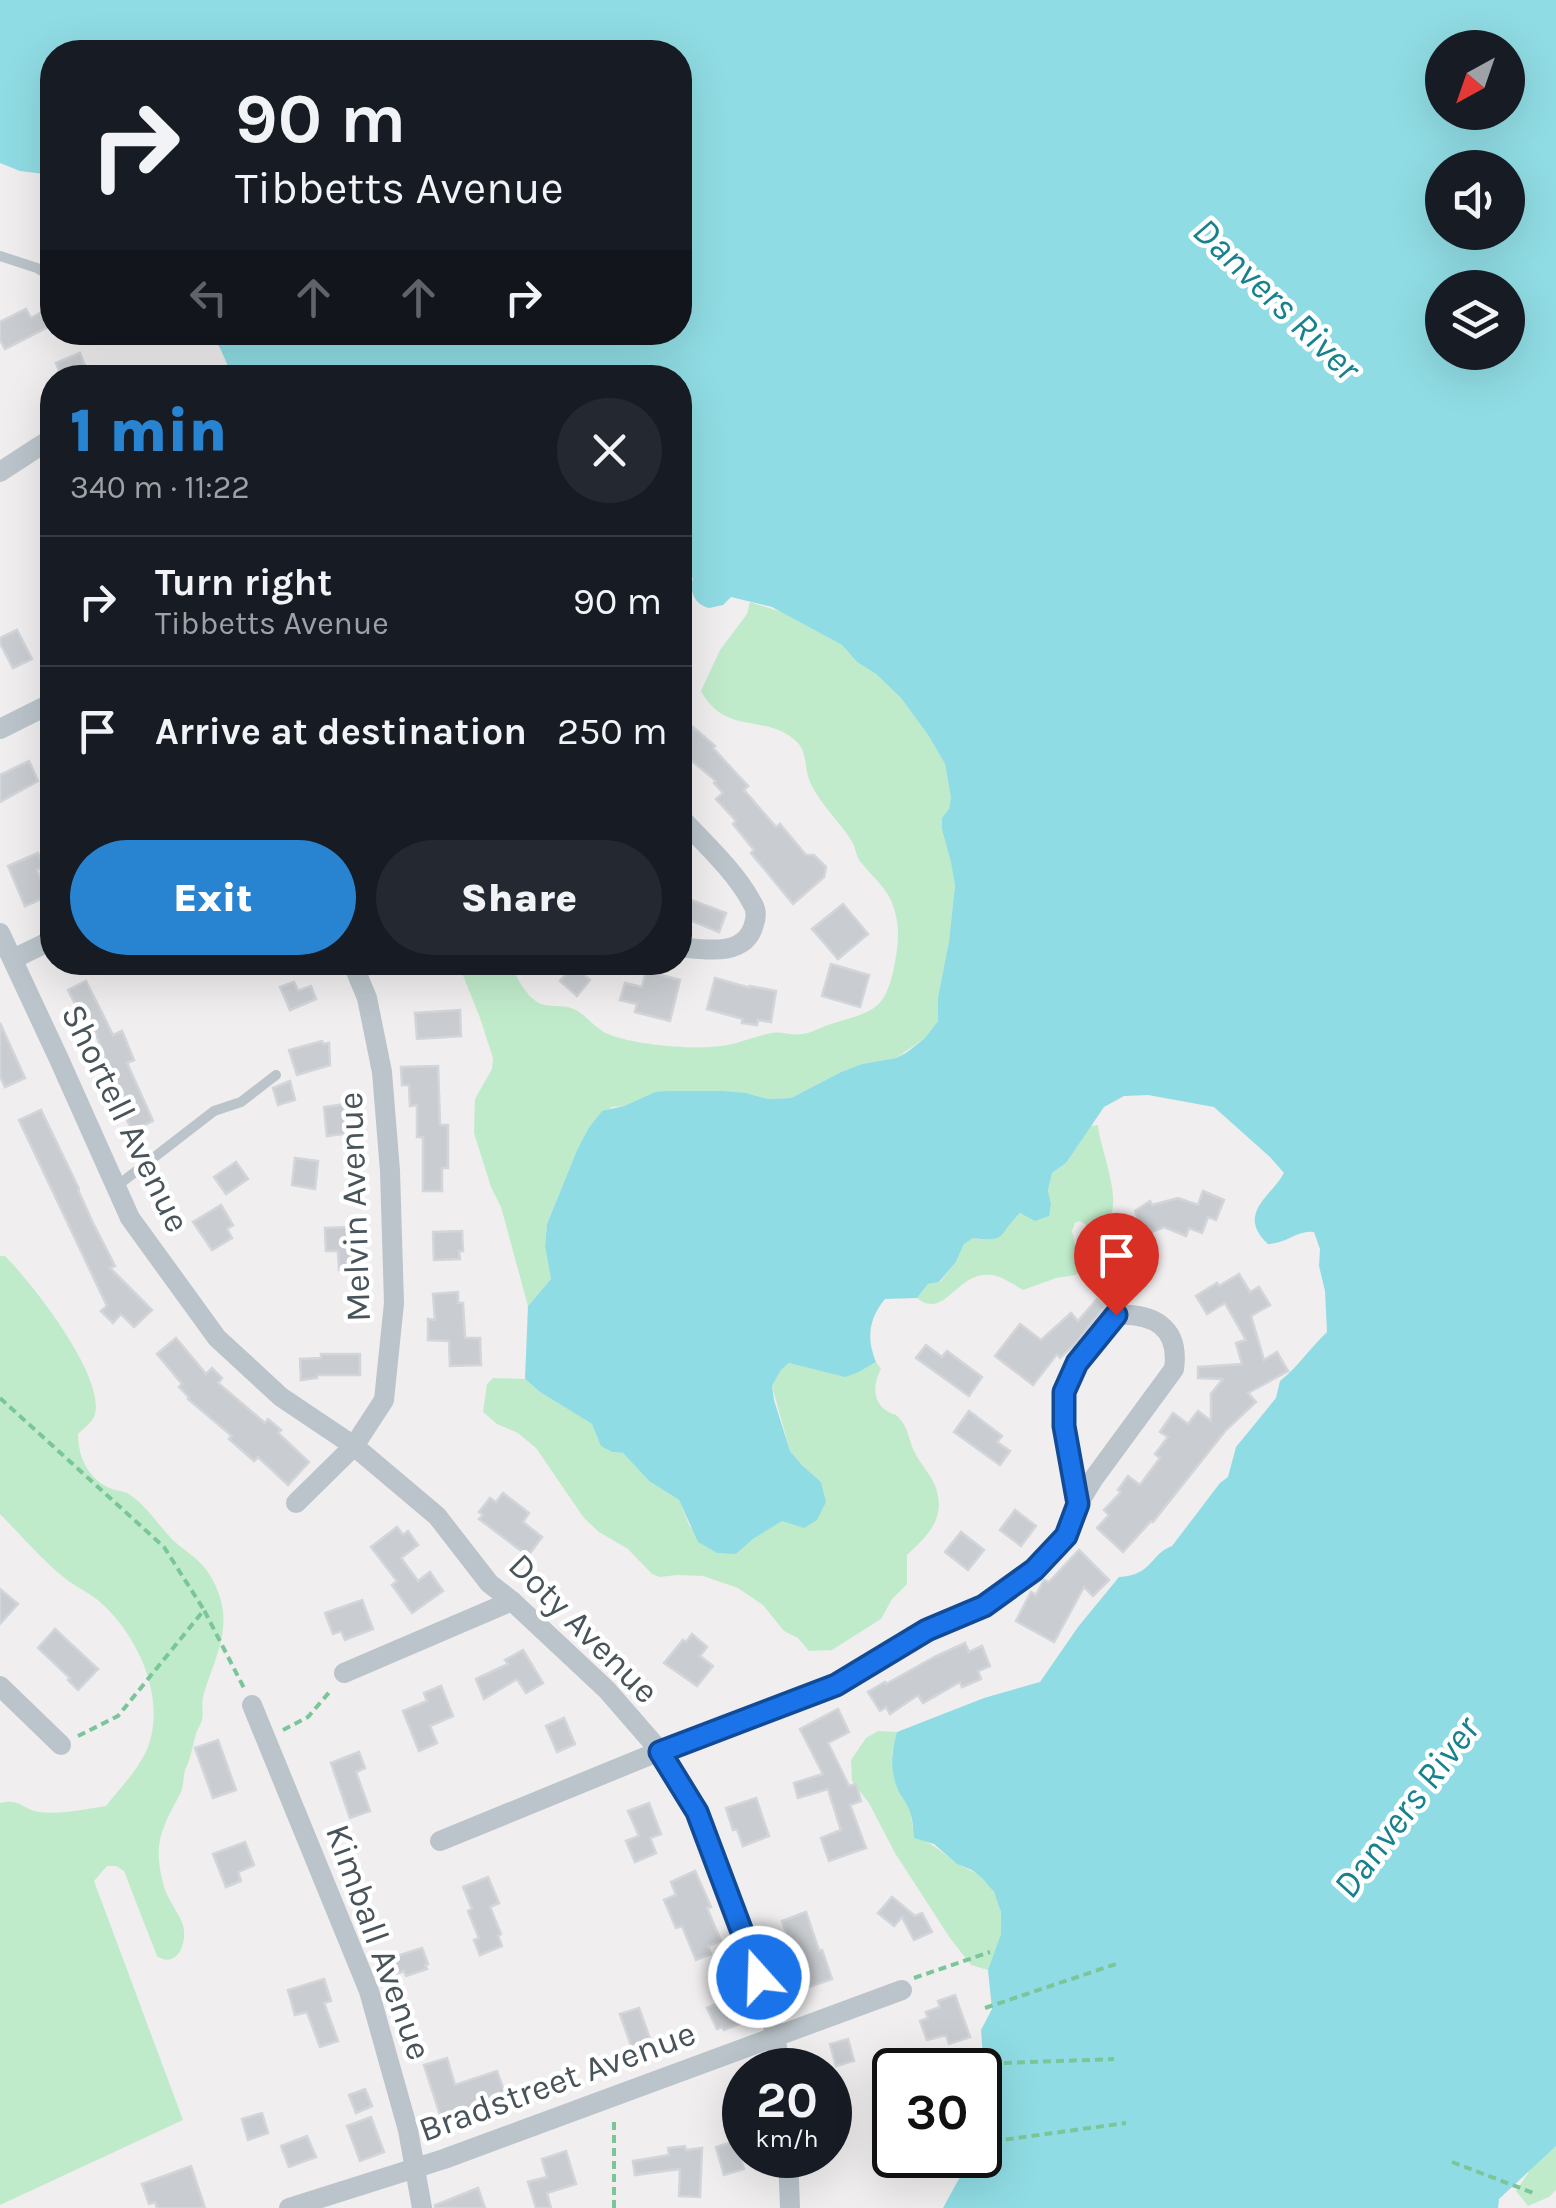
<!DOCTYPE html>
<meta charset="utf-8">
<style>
body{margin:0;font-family:Karla,sans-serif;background:#242831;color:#f1f3f6;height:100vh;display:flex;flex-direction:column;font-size:38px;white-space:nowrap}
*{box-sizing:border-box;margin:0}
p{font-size:32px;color:#9ea1a6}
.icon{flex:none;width:55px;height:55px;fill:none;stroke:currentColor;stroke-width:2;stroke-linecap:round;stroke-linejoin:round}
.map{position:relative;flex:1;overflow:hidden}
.drawer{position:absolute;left:40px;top:365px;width:652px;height:610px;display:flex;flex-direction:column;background:#171b24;border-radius:40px;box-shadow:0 10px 40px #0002}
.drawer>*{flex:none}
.guide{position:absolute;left:40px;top:40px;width:652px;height:305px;border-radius:40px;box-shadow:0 10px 40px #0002;background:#171b24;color:#f1f3f6;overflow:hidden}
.needle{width:65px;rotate:220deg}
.controls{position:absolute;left:1425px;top:30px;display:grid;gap:20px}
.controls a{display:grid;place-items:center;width:100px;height:100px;border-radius:50%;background:#171b24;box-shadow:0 10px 40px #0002;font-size:50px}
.speed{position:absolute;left:722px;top:2048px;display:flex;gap:20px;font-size:50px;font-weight:700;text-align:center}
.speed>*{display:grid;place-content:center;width:130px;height:130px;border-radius:50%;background:#171b24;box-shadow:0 10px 40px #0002;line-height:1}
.speed small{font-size:25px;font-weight:400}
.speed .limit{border:5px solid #111;border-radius:15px;background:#fff;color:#111}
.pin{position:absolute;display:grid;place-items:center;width:85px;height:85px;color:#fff;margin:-102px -42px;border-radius:50% 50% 50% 0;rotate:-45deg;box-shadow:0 0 10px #0007}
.pin .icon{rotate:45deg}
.me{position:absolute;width:110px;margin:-55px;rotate:340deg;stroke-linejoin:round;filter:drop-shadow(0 0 8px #0008)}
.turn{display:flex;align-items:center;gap:35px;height:210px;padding:0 30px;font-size:45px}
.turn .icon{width:130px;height:130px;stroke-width:2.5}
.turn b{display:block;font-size:70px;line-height:85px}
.lanes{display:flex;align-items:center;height:95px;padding:0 30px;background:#0003;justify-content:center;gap:50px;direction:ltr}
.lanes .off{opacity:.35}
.round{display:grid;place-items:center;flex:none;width:105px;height:105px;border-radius:52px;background:#242831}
.head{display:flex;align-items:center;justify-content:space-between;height:170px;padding:0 30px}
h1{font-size:60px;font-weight:800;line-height:75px;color:#2884d0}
.primary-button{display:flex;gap:20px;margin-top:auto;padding:20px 30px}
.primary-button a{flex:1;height:115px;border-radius:60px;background:#2884d0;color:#fff;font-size:40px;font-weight:800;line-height:115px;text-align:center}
.primary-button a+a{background:#242831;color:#f1f3f6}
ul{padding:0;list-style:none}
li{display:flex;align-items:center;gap:30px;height:130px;padding:0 30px;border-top:2px solid #363941}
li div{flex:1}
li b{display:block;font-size:38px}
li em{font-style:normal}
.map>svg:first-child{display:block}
.green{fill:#c0ebcb}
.water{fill:#90dce4;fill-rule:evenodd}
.building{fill:#c9ccd0;stroke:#d2d5d9;stroke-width:2.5}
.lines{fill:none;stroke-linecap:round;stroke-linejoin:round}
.path{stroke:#7bc698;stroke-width:4;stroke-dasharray:8 5;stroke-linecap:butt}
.lane{stroke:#bac4ca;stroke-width:10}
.street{stroke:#bac4ca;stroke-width:20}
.route-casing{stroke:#114b97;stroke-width:25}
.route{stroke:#1a73e8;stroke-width:18}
.labels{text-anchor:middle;stroke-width:9;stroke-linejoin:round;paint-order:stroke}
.street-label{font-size:35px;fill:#48535a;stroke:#fff}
.water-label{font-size:38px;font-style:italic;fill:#17828e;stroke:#fff}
</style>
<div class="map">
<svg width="1556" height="2208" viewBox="0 0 1556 2208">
<rect width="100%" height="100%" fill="#f0eeee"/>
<!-- green -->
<g class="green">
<path d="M750 602 782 612 842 645 857 662 876 674 901 698 928 735 945 764 951 798 949 809 955 885 949 941 938 997V1021L925 1038 896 1058 862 1064 841 1072 791 1098 768 1099 746 1093 655 1092 624 1106 612 1107 588 1129 577 1150 547 1224 545 1246 551 1279 528 1306 501 1207 491 1187 474 1133 475 1099 492 1069 493 1058 479 1015 458 963H509C517 976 526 998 541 1004 550 1007 562 1005 571 1008 584 1012 594 1028 608 1034 634 1045 693 1050 721 1046 738 1044 755 1036 772 1033 782 1031 792 1036 802 1034 812 1033 821 1027 831 1024 874 1011 886 1011 895 962 899 941 900 923 892 903 885 885 870 875 860 861 855 854 856 847 851 840 839 821 821 805 811 784 804 771 808 753 797 742 765 712 726 737 701 691L720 650 747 614Z"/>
<path d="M1098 1125C1099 1148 1129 1212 1102 1225 1093 1229 1087 1225 1079 1221L1075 1223 1072 1231 1080 1269 1076 1275 1056 1278 1023 1290C1016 1286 1009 1281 1002 1278 966 1263 952 1305 931 1304 926 1304 921 1301 917 1298L928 1284 940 1282 956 1262 964 1244 973 1238C1015 1244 994 1229 1019 1214 1028 1209 1041 1207 1051 1204L1048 1192 1052 1173 1066 1163 1090 1126Z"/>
<path d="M0 1256H5C31 1282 109 1380 94 1417 91 1423 83 1429 78 1434 78 1458 89 1480 112 1489 117 1491 122 1491 127 1493 144 1502 161 1529 175 1542 185 1551 196 1557 204 1567 212 1577 218 1589 221 1601 230 1636 212 1664 203 1697 201 1705 204 1713 202 1720 201 1725 197 1729 196 1734 192 1747 191 1758 185 1770 183 1777 184 1785 181 1792 164 1825 153 1840 162 1879 165 1895 174 1906 181 1920 190 1937 179 1971 157 1956L124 1871 116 1866H107L94 1881 183 2120 0 2205V1803C20 1798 22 1809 39 1812 60 1815 86 1809 106 1806 121 1787 143 1765 150 1741 164 1692 136 1633 99 1601 87 1591 72 1585 61 1575 39 1557 20 1534 0 1514Z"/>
<path d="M876 1362 881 1369C873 1384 872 1401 887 1411 896 1417 893 1411 900 1419 909 1429 909 1443 916 1455 922 1466 932 1476 936 1488 946 1519 928 1535 907 1555V1584L892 1599 881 1619 832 1650 809 1651 798 1638 784 1631 763 1605 738 1588 703 1576 677 1575 660 1577 652 1574 628 1549 599 1532 584 1518 536 1448 518 1433 497 1424 483 1412 487 1384 493 1378 525 1379 540 1392 592 1424 599 1437 612 1452 623 1453 649 1481 679 1500 690 1527 736 1554 753 1539 783 1520 821 1482 802 1465 790 1451 772 1386 781 1370 789 1363 859 1372Z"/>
<path d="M878 1731 897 1732 892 1754 910 1807 914 1837C935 1844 937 1849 954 1861 962 1868 973 1870 981 1877 1009 1901 1006 1941 988 1970L971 1965 950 1938 895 1853 869 1803 852 1781 851 1760 866 1738Z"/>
<path d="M1556 2144V2190L1549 2197 1528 2206 1516 2191 1534 2164Z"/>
</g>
<!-- water -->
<path class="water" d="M0 0H1556V2146L1499 2199 1498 2208H943L972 2155H980L983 2057 981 2030 992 2009 988 1970 1001 1934V1912L994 1892 983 1879 972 1870 957 1864 934 1844 914 1838C913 1829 913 1820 910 1812 908 1804 902 1798 898 1790 890 1771 891 1752 897 1732L984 1698 1040 1682 1078 1627 1119 1577C1153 1575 1149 1555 1172 1546L1220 1483 1228 1477 1236 1447 1276 1398 1280 1381C1298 1367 1310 1348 1327 1332L1325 1291 1319 1266 1320 1249 1314 1232C1297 1230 1286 1244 1268 1244 1236 1214 1270 1198 1284 1173L1270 1157 1214 1107 1148 1095 1124 1096 1104 1107 1066 1163 1052 1173 1048 1191 1051 1204 1049 1216 1035 1221 1020 1213C997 1234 1009 1243 973 1238L964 1244 956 1262 939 1282 928 1284 917 1298 885 1299C869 1318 866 1339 876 1362L859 1372 845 1377 789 1363 781 1370 772 1386 774 1400 790 1451 802 1465 821 1482 826 1502 817 1520 804 1528 782 1521 753 1539 736 1554 717 1553 698 1542 679 1500 649 1481 623 1453 612 1452 601 1446 592 1424 540 1392 525 1379 528 1306 551 1279 545 1246 547 1224 577 1150 588 1129 602 1111 624 1106 655 1092 666 1091H723L746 1093 768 1099 791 1098 841 1072 862 1064 896 1058 906 1053 925 1038 938 1021V997L949 941 955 885 951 862 942 829V818L949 809 951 798 945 764 928 735 901 698 876 674 857 662 842 645 772 607 731 597 723 605 709 608C695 604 689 593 693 578L680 566V378L233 377 220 348 210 333 680 332V52H52V175L20 171 0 163ZM1442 48H1508V112H1442ZM1442 168H1508V232H1442ZM1442 288H1508V352H1442Z"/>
<!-- building -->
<g class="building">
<path d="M26 309 31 318 40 313 48 327 5 349 0 340V322Z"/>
<path d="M80 353 90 378H62L56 363Z"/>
<path d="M17 630 32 659 13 668 0 643V638Z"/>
<path d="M693 727 715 746 713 748 748 786 744 790 776 827 780 824 806 855H814L826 867 824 877 793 904 751 853 754 850 733 824 736 821 716 799 723 793 714 783 716 781 680 751V742Z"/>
<path d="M29 761 38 781 0 802V775Z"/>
<path d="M38 853 44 867 37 870 48 896 25 906 8 866Z"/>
<path d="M680 896 726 913 719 932 680 916Z"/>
<path d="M843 904 868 934 838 959 812 929Z"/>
<path d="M831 964 869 975 860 1007 822 996Z"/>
<path d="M573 966 590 980 577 996 560 981Z"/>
<path d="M646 971 680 980 670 1021 635 1012 637 1004 620 1000 625 983 642 987Z"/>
<path d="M715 978 750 988V986L776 991 771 1022 758 1020 757 1025 742 1023 743 1019 707 1009Z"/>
<path d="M86 981 113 1035 122 1031 134 1060 127 1063 153 1121 132 1131 116 1095 119 1094 89 1016 83 1019 68 990Z"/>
<path d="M294 982 298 991 311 986 316 999 290 1010 280 987Z"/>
<path d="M460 1010 461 1036 417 1039 415 1013Z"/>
<path d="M0 1023 25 1078 5 1087 0 1076Z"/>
<path d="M322 1041 323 1044 329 1043 330 1065 297 1075 289 1050Z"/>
<path d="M438 1066 440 1125H448V1168H442V1191H423V1137H417V1105L410 1106 409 1085H402L401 1067Z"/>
<path d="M290 1081 295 1100 278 1105 273 1088Z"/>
<path d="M353 1103 357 1132 327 1136 324 1107Z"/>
<path d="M41 1110 79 1189 78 1190 92 1221 115 1266 110 1268 152 1310 134 1327 121 1314 113 1323 101 1311 107 1306 19 1120Z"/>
<path d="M295 1158 318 1161 315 1189 292 1185Z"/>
<path d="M236 1162 248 1179 226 1194 214 1177Z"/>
<path d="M1203 1191 1224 1200 1216 1220 1208 1217 1202 1233 1189 1228 1186 1236 1164 1227 1144 1235 1135 1211 1150 1201 1152 1205 1178 1198 1198 1205Z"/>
<path d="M221 1205 233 1225 227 1229 232 1238 212 1250 193 1222Z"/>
<path d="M354 1227 355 1252H362V1269L339 1270 338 1251H326L325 1228Z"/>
<path d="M462 1231 463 1251H459L460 1259 434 1260 433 1232Z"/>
<path d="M1118 1251 1123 1283 1096 1287 1091 1255Z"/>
<path d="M1239 1274 1250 1292 1259 1287 1270 1305 1251 1316 1264 1360 1277 1352 1288 1371 1248 1393 1256 1402 1226 1430 1153 1522 1151 1521 1123 1552 1097 1528 1109 1515 1104 1510 1121 1492 1118 1490 1128 1476 1140 1485 1160 1458 1155 1454 1168 1437 1160 1432 1173 1413 1188 1424 1198 1411 1211 1421V1394L1223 1379 1198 1378V1367L1242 1364 1236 1343 1246 1340 1225 1303 1207 1314 1196 1296 1217 1283 1219 1286Z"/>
<path d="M458 1292V1303H463L465 1338H480L481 1365 450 1366 449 1341 428 1340V1319L435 1320 433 1294Z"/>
<path d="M1097 1299 1105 1306 1075 1344 1060 1358 1057 1354 1033 1385 995 1356 1020 1324 1041 1340 1071 1313 1078 1321Z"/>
<path d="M176 1338 206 1374 212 1368 222 1378 218 1383 265 1423 268 1419 281 1430 278 1433 309 1462 288 1485 258 1457 254 1461 229 1439 232 1436 188 1399 189 1397 179 1387 182 1384 157 1354Z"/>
<path d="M926 1345 942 1357 947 1351 982 1377 969 1396 916 1358Z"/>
<path d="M321 1354H360V1375H317V1378L301 1380 300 1359 321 1358Z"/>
<path d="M969 1411 1002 1436 997 1442 1010 1451 1000 1465 954 1432Z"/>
<path d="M503 1493 529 1513 523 1522 542 1537 528 1556 479 1519 483 1515 479 1512 490 1498 496 1502Z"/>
<path d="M1015 1510 1036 1526 1021 1546 1000 1530Z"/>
<path d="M397 1527 403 1535 408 1531 418 1545 401 1558 418 1581 430 1572 443 1591 412 1613 392 1585 397 1581 371 1547Z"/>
<path d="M961 1532 984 1550 968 1570 945 1552Z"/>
<path d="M1079 1550 1109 1580 1093 1596 1084 1587 1054 1642 1016 1621 1031 1592 1036 1595 1044 1580 1049 1582Z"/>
<path d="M0 1589 18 1604 0 1624Z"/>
<path d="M362 1600 373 1629 345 1640 341 1631 333 1634 325 1613Z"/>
<path d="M55 1629 98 1669 78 1690 68 1680 70 1678 38 1648Z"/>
<path d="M692 1634 707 1647 700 1656 713 1666 697 1686 664 1663 683 1640 686 1642Z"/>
<path d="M965 1643 969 1652 982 1646 990 1666 978 1671 981 1679 962 1687 960 1682 923 1703 918 1695 890 1714 886 1707 880 1711 868 1692 885 1682 886 1684 936 1656Z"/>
<path d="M523 1650 543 1683 526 1693 517 1679 484 1699 476 1679 508 1664 505 1660Z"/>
<path d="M441 1686 453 1716 430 1726 437 1743 419 1751 403 1711 427 1701 424 1693Z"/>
<path d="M838 1709 849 1732 828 1743 849 1786 856 1784 861 1801 850 1805 866 1848 829 1861 821 1838 841 1830 828 1789 798 1798 794 1783 823 1774 800 1729Z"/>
<path d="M564 1718 575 1744 557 1752 546 1726Z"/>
<path d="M218 1740 236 1790 213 1798 195 1748Z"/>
<path d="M359 1752 365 1768 356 1772 370 1811 350 1818 331 1763Z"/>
<path d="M756 1798 769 1836 743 1846 737 1829 733 1830 726 1808Z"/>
<path d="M649 1803 661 1834 650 1838 656 1853 635 1862 626 1841 639 1836 628 1811Z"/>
<path d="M245 1842 254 1865 238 1872 241 1881 226 1887 213 1854Z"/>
<path d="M695 1871 711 1907 707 1908 721 1941 708 1946 711 1954 696 1960 682 1926 676 1928 664 1900 676 1895 671 1882Z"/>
<path d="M488 1877 499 1903 490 1907 501 1934 498 1936 502 1946 480 1955 474 1940 479 1938 468 1911 472 1909 463 1887Z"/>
<path d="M892 1897 915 1916 922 1913 932 1932 914 1940 902 1917 894 1926 878 1913Z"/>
<path d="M806 1912 819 1951 822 1950 832 1979 806 1988 782 1921Z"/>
<path d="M422 1948 428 1964 425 1965 427 1969 406 1976 404 1971 390 1976 384 1960Z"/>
<path d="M324 1979 331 2001 324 2003 338 2041 320 2047 307 2012 295 2015 288 1990Z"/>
<path d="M739 1994 749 2020 724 2030 722 2027 717 2029 707 2008Z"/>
<path d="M955 1995 970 2037 949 2044 946 2035 927 2040 920 2021 928 2018 926 2012 940 2007 938 2001Z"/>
<path d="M639 2008 655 2053 636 2060 620 2014Z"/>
<path d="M848 2039 854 2061 836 2066 830 2044Z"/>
<path d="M447 2058 455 2085 497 2071 507 2099 442 2121 424 2065Z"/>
<path d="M365 2089 372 2106 356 2113 349 2095Z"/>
<path d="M262 2113 268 2133 248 2140 242 2119Z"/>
<path d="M371 2117 384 2152 360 2161 347 2126Z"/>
<path d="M307 2136 316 2157 289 2167 281 2146Z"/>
<path d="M745 2138V2158L741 2159 744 2169 724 2175 716 2147Z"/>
<path d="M685 2146 686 2150 702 2148 700 2197 679 2196 680 2169 635 2175 633 2161 669 2155 668 2148Z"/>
<path d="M566 2151 576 2184 547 2193 551 2208H536L528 2182 547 2177 542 2159Z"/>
<rect x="890" y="2155" width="44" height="18"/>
<path d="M191 2166 205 2208H157L155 2202 149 2204 142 2184Z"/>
<path d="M478 2188 485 2208H435V2205Z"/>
</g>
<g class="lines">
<!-- path -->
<g class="path">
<path d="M0 1398 164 1547 204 1610"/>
<path d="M283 1730 308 1717 332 1689"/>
<path d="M78 1736 118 1716 204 1610 245 1690"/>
<path d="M914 1978 990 1952"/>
<path d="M985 2008 1119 1963"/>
<path d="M978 2064 1114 2059"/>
<path d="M980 2143 1126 2123"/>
<path d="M1452 2162 1536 2194"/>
<path d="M614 2208V2118"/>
</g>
<!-- lane -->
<g class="lane">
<path d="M0 256 37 268 52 277"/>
<path d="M117 1186 214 1111 241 1102 276 1075"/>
</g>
<!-- street -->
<g class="street">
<path d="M0 472 49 440"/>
<path d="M0 729 52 703"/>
<path d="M680 817C703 842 735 871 751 901 756 908 757 916 754 924 746 957 706 950 680 947"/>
<path d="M0 933 58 1057 130 1218 217 1338 281 1397 354 1446 437 1516 489 1583 512 1601 607 1690 660 1751 697 1812 736 1914 770 2008 781 2070"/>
<path d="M13 959 52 940"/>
<path d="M296 1503 354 1446 384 1400 394 1303 390 1171 382 1072 367 998 352 962"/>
<path d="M344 1673 512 1601"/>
<path d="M0 1686 61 1745"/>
<path d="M252 1705 369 1991 408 2130 422 2208"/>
<path d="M440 1841 660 1751 835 1685 927 1630 984 1606 1034 1570 1066 1536 1078 1504 1064 1426V1393L1077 1363 1116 1315C1153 1313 1180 1327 1174 1369L1094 1478 1078 1504"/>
<path d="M788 2155 790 2208"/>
<path d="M289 2208 444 2159 902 1990"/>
</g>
</g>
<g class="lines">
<defs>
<path id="route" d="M759 1977 697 1812 660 1752 836 1685 927 1630 984 1606 1034 1570 1066 1536 1078 1504 1064 1426V1392L1077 1363 1116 1315"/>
</defs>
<!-- route casing -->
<use href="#route" class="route-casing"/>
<!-- route -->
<use href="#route" class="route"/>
</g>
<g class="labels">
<!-- street labels -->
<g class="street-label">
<text transform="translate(126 1118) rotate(64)" y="12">Shortell Avenue</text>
<text transform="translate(354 1207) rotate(-92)" y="12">Melvin Avenue</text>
<text transform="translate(584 1628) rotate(45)" y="12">Doty Avenue</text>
<text transform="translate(379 1942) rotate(70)" y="12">Kimball Avenue</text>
<text transform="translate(557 2081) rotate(-20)" y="12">Bradstreet Avenue</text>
</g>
<!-- water labels -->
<g class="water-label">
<text transform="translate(1277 299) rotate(44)" y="13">Danvers River</text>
<text transform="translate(1406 1807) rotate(-53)" y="13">Danvers River</text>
</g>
</g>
</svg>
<div class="controls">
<a><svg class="needle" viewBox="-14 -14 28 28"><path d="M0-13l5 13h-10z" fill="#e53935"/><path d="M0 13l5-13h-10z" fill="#9ea1a6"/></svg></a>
<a><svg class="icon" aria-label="sound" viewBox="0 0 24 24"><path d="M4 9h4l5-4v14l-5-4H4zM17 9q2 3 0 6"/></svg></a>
<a><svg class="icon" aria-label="layers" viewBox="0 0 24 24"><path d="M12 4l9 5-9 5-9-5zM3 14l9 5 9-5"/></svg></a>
</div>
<div class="speed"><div>20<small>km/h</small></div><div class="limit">30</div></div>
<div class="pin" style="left:1116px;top:1315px;background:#d93025"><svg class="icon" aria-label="arrive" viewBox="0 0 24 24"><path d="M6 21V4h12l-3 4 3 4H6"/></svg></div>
<svg class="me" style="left:759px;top:1977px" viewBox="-20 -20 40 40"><circle r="17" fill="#1a73e8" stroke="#fff" stroke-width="3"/><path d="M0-11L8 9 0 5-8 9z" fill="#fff"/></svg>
<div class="guide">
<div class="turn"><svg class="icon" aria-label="right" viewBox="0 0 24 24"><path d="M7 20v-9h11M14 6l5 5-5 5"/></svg><div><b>90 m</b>Tibbetts Avenue</div></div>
<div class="lanes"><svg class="icon off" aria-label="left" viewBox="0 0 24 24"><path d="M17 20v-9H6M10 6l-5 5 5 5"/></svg><svg class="icon off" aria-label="ahead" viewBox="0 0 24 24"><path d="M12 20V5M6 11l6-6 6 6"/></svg><svg class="icon off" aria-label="ahead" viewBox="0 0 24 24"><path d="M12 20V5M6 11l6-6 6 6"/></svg><svg class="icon" aria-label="right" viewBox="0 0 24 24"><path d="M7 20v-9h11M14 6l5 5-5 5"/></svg></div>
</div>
<section class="drawer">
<div class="head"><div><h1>1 min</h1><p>340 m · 11:22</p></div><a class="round"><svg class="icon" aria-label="close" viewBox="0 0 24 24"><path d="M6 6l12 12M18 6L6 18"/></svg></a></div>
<ul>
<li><svg class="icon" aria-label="right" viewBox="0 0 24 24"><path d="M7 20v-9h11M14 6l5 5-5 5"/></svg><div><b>Turn right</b><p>Tibbetts Avenue</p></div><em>90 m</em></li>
<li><svg class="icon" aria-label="arrive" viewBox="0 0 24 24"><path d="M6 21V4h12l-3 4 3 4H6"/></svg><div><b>Arrive at destination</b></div><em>250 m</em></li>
</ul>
<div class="primary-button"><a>Exit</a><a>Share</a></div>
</section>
</div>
